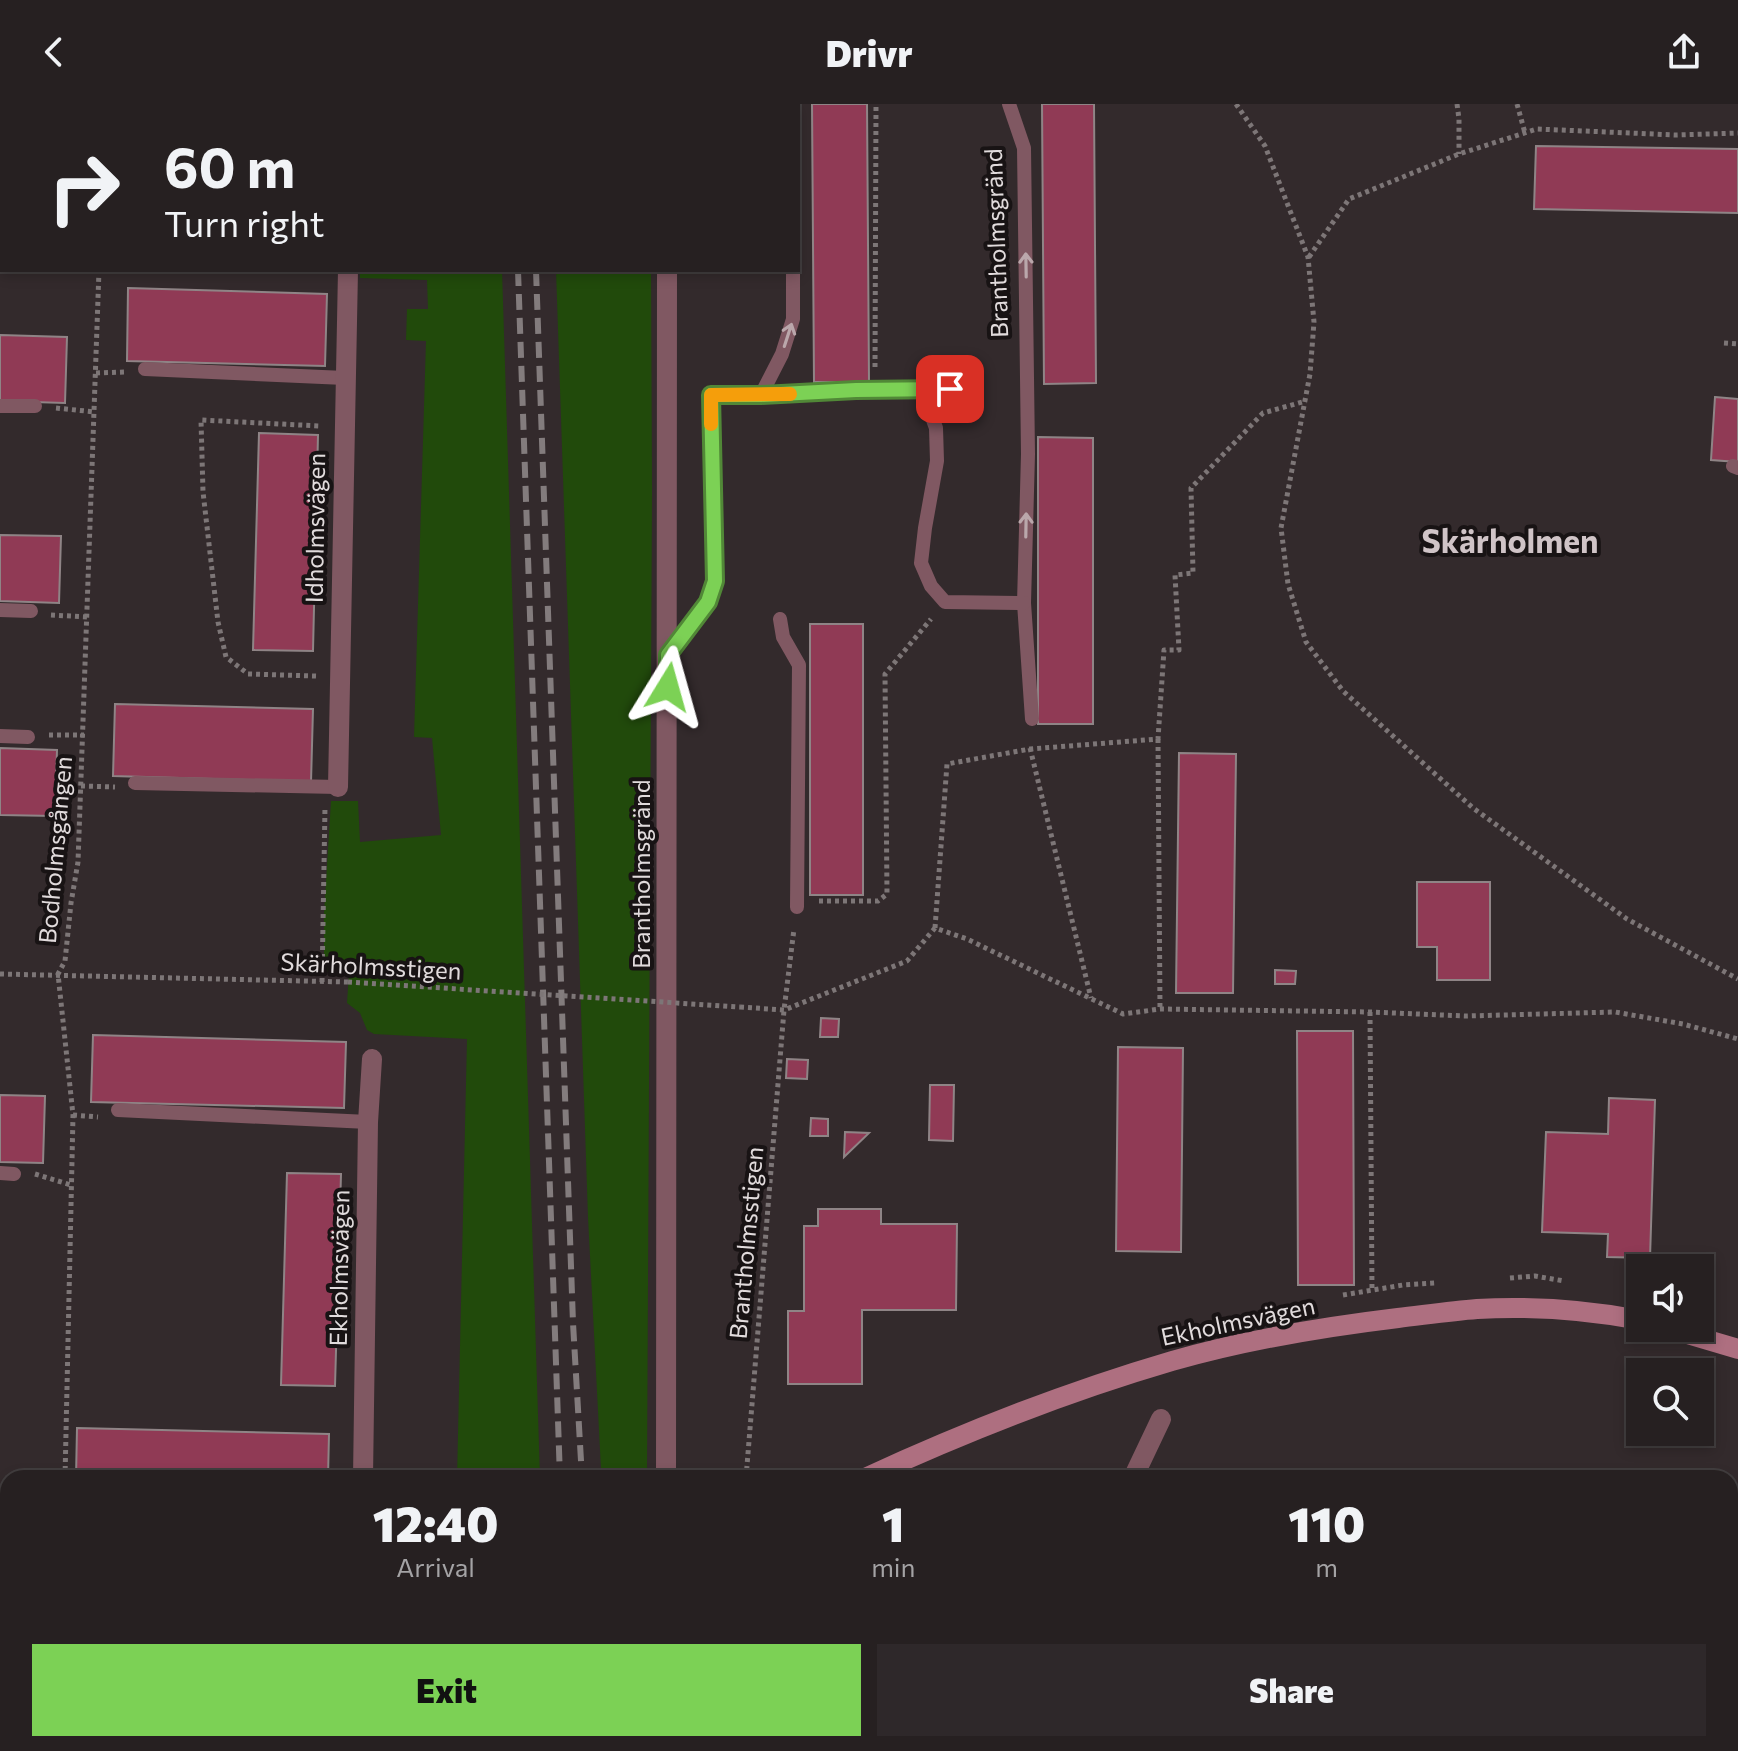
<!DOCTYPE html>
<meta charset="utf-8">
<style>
body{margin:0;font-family:Commissioner,sans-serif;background:#2e282a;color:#f1f3f6;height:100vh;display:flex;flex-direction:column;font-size:30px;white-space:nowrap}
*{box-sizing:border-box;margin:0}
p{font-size:26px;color:#a4a3a5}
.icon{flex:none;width:44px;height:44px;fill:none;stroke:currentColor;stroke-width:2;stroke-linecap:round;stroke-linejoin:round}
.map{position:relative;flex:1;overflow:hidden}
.side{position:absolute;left:0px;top:1366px;width:1738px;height:282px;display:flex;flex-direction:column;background:#262021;border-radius:24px 24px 0 0;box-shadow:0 4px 12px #0003,0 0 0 2px #423e3f}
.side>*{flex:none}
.top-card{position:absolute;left:0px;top:0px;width:800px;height:168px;box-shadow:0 4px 12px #0003,0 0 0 2px #423e3f;background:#262021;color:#f1f3f6;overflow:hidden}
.fabs{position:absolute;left:1626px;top:1150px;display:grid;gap:16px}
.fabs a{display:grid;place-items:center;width:88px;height:88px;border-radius:0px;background:#262021;box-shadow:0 4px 12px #0003,0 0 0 2px #423e3f;font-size:40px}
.pin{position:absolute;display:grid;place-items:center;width:68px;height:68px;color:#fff;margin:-34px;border-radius:16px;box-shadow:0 4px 12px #0006}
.me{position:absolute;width:88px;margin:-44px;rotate:8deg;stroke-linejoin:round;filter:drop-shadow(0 0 6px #0008)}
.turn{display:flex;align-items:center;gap:28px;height:168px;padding:0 32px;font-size:36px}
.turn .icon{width:104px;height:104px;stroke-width:2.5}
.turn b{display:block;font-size:56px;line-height:68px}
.eta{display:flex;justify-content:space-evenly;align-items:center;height:136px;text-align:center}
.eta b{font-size:48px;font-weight:800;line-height:56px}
.action{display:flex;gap:16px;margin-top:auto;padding:16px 32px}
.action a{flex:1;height:92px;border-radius:0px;background:#7cd155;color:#111;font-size:32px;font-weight:800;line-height:92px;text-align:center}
.action a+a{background:#2e282a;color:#f1f3f6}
header{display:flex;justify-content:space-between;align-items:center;height:104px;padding:0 32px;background:#262021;font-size:36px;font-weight:800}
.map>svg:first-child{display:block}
.green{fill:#214a0b}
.building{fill:#903a55;stroke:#8f8486;stroke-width:2}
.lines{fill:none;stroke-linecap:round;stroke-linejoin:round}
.path{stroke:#7d7677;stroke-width:5;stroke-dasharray:4 4;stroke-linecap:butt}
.lane{stroke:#805862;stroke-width:14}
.street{stroke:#805862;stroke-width:20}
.secondary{stroke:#ae6f80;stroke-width:20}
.rail{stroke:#837c7d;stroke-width:6;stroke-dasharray:16 8;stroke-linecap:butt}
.path-bridge{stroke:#7d7677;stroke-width:5;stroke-dasharray:4 4;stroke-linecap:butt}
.oneway{stroke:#baa7ab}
.route-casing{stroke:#518837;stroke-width:20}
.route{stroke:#7cd155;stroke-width:14}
.slow{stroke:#f59e0b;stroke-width:14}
.labels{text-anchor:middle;stroke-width:8;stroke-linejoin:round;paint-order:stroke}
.street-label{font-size:24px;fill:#e1dbdc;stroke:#181314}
.district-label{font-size:32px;font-weight:bold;fill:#d0c4c7;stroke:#181314}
</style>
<header><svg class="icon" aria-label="back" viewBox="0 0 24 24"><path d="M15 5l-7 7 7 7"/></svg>Drivr<svg class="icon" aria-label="share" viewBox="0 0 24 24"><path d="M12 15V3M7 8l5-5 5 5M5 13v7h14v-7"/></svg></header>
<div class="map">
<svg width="1738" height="1647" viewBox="0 0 1738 1647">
<rect width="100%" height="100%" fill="#332a2c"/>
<!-- green -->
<g class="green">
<path d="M360 166H502L540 1374H457L467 935 374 930 367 926 360 909 347 899 349 869 324 868V810L331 697H358L360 738 441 731 432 634 414 633 426 237 406 236 407 205H428L427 176 360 174Z"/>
<path d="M556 166H651L652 387 647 1374H602L601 1365 588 1113Z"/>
</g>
<!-- building -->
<g class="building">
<path d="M812 0H867L869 278H814Z"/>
<path d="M1042 0H1094L1096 279 1044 280Z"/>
<path d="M1536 42 1738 45V109L1534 105Z"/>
<path d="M128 184 327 190 325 262 127 257Z"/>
<path d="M0 231 67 233 65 299 0 297Z"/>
<path d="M1715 293 1738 295V358L1711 356Z"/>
<path d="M259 329 318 331 313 547 253 546Z"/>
<path d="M1038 333 1093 334V620H1038Z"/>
<path d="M0 431 61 432 59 499 0 497Z"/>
<rect x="810" y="520" width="53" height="271"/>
<path d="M115 600 313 605 311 678 113 672Z"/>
<path d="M0 644 57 646 55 712 0 711Z"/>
<path d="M1179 649 1236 650 1233 889H1176Z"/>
<path d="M1417 778H1490V876H1437V843H1417Z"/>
<path d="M1275 866 1296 867 1295 880H1275Z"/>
<path d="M821 914 839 915 838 933H820Z"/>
<path d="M1297 927H1353L1354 1181H1298Z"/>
<path d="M93 931 346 938 344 1004 91 998Z"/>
<path d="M1118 943 1183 944 1181 1148 1116 1147Z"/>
<path d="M787 955 808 956 807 975 786 974Z"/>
<path d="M930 981H954L953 1037 929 1036Z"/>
<path d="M0 991 45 992 43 1059 0 1058Z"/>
<path d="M1609 994 1655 996 1650 1154 1607 1153 1608 1130 1542 1128 1546 1028 1608 1030Z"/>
<path d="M811 1014 828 1015V1032H810Z"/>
<path d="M845 1028 869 1029 844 1053Z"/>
<path d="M287 1069 341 1070 335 1282 281 1281Z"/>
<path d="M818 1105H881V1120H957L956 1206H862V1280H788V1207H804V1122H818Z"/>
<path d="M77 1324 329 1330 328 1374H76Z"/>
<rect x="0" y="1403" width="8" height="66"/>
<path d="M1730 1470 1738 1471V1582L1730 1581Z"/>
<path d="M434 1640V1647H263L376 1640Z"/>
<path d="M537 1640H629L630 1647H537Z"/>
<path d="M754 1640H813L812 1647H753Z"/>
<path d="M1006 1640H1077L1076 1647H1004Z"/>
</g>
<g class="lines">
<!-- path -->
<g class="path">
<path d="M1236 0 1265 42 1308 153 1314 218 1310 270 1281 424 1288 480 1306 538 1343 587 1473 704 1627 815 1738 875"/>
<path d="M1457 0 1459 15V50"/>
<path d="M1517 0 1525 29"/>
<path d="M100 2V0"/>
<path d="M1309 153 1349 95 1459 50 1537 25 1676 31 1738 29"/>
<path d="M1724 239 1738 240"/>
<path d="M875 263 876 0"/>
<path d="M96 269 124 268"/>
<path d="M56 304 95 308"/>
<path d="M51 511 88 513"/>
<path d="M316 572 248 570 226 553 218 518 203 388 201 316 320 322"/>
<path d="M49 631H84"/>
<path d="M1158 635 1160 905"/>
<path d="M1030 644 1091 894"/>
<path d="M81 682 115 683"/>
<path d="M819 797H878L887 790 885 570 931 515"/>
<path d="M935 824 947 660 1030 645 1158 635 1164 546H1179L1175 471 1193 469 1191 384 1263 309 1306 297"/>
<path d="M0 870 348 878"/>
<path d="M322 878 325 703"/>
<path d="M740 903 784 906 907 857 935 824 967 835 1123 910 1160 905 1370 908 1466 912 1615 908 1683 920 1738 935"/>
<path d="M1370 908 1372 1186"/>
<path d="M73 1011 98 1013"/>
<path d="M35 1070 71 1081"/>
<path d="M1510 1174 1535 1172 1564 1177"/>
<path d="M1343 1191 1403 1181 1436 1179"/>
<path d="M65 1374 73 1011 58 870 65 857 71 799 78 758 99 166"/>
<path d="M746 1374 784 906 794 825"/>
<path d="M109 1640 111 1647"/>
<path d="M1107 1647 1108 1640"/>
</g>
<!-- lane -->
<g class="lane">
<path d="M783 0 784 2"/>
<path d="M1009 0 1024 44 1028 350 1024 499 1032 615"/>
<path d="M145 265 345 274"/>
<path d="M922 286 936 324 937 357 925 424 921 459 931 482 945 498 1024 499"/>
<path d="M761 291 782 250 793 215V166"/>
<path d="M0 302H35"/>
<path d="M1733 362 1738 364"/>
<path d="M0 506 31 507"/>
<path d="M780 515 783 533 799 561 797 803"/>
<path d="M668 551 708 498 715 477 711 291H761L856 286 950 285"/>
<path d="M0 632 28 633"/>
<path d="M135 679 338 683"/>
<path d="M118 1006 368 1018"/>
<path d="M0 1069 14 1070"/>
<path d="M0 1481 5 1482"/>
</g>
<!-- street -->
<g class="street">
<path d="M667 0V2"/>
<path d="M352 2V0"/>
<path d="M0 100H2"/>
<path d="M338 683 348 166"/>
<path d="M363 1374 368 1018 372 955"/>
<path d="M666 1374 667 166"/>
<path d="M1133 1374 1161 1315"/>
<path d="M459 1640V1647"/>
<path d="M715 1647 716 1640"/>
<path d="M907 1647 908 1640"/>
</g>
<!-- secondary -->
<g class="secondary">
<path d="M1667 1224 1738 1245"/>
<path d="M865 1374C965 1328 1066 1288 1172 1257 1245 1236 1323 1223 1398 1214 1424 1211 1451 1207 1477 1205 1531 1202 1587 1206 1640 1216"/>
<path d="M0 1617 8 1615"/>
</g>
<!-- rail -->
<g class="rail">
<path d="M513 0V2"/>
<path d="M531 0V2"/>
<path d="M518 166 560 1374"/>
<path d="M536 166 573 1219 582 1374"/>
</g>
<!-- path-bridge -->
<path class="path-bridge" d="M348 878 740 903"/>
</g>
<!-- one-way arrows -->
<defs><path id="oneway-shaft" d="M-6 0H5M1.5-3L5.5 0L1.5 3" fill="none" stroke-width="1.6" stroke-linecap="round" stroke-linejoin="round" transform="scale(2)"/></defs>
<g class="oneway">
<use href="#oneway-shaft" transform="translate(1026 161) rotate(-91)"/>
<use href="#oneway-shaft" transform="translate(788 231) rotate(-72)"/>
<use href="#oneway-shaft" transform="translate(1026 421) rotate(-89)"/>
</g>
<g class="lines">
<defs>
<path id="route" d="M668 583V551L708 498 715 477 711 291H761L856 286 950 285"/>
</defs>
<!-- route casing -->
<use href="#route" class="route-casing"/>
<!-- route -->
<use href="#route" class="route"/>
<!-- slow -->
<path class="slow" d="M711 320V291L790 290"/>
</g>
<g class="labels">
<!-- street labels -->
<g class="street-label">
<text transform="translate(997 139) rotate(-92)" y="8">Brantholmsgränd</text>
<text transform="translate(316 424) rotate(-89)" y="8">Idholmsvägen</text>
<text transform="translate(56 746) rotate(-85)" y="8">Bodholmsgången</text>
<text transform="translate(642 770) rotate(-90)" y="8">Brantholmsgränd</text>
<text transform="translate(371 863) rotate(3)" y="8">Skärholmsstigen</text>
<text transform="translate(747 1139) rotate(-85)" y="8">Brantholmsstigen</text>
<text transform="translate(340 1164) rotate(-89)" y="8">Ekholmsvägen</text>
<text transform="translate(1238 1218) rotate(-12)" y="8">Ekholmsvägen</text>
</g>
<!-- district labels -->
<g class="district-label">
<text x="1510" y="449">Skärholmen</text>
</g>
</g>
</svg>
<div class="fabs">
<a><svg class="icon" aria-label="sound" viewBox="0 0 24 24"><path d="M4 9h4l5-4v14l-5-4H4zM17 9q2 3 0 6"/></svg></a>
<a><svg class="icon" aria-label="search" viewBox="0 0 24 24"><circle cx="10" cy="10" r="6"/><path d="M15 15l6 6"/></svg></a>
</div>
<div class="pin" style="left:950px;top:285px;background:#d93025"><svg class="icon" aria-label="arrive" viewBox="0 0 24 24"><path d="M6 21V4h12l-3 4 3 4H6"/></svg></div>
<svg class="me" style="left:668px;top:583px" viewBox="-20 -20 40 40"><path d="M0-17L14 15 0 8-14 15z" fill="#7cd155" stroke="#fff" stroke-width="4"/></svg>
<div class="top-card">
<div class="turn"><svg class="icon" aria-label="right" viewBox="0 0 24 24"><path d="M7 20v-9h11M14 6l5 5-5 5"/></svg><div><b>60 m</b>Turn right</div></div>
</div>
<section class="side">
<div class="eta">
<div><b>12:40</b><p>Arrival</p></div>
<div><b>1</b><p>min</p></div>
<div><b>110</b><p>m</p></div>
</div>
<div class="action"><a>Exit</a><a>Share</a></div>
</section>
</div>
